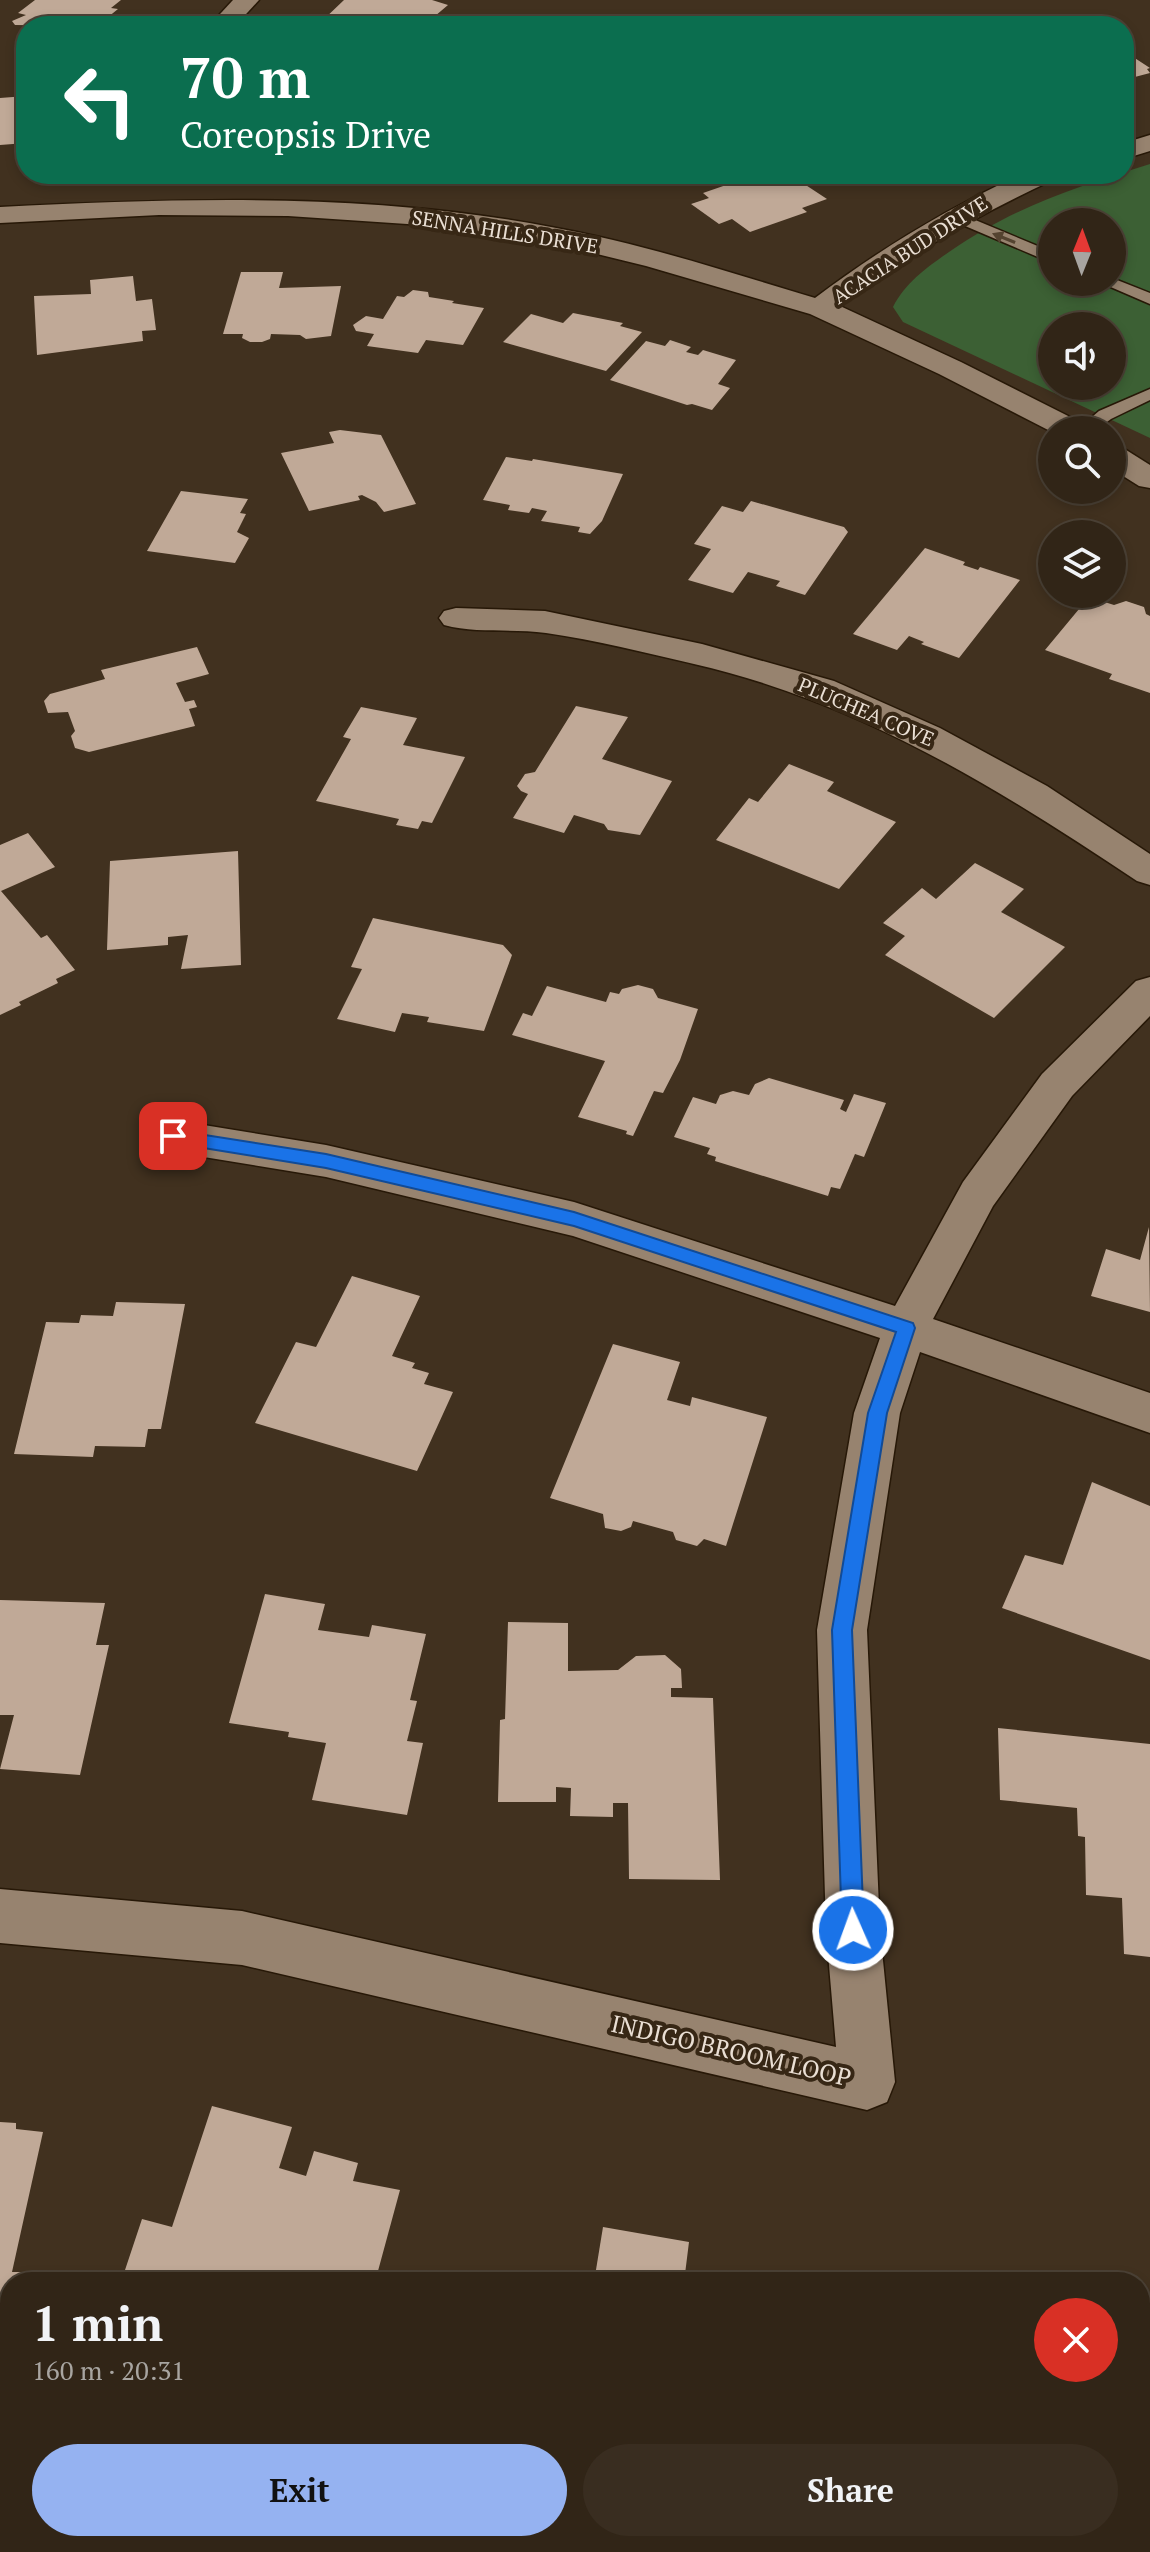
<!DOCTYPE html>
<meta charset="utf-8">
<style>
body{margin:0;font-family:"PT Serif",serif;background:#392d20;color:#f1f3f6;height:100vh;display:flex;flex-direction:column;font-size:30px;white-space:nowrap}
*{box-sizing:border-box;margin:0}
p{font-size:26px;color:#a8a5a1}
.icon{flex:none;width:44px;height:44px;fill:none;stroke:currentColor;stroke-width:2;stroke-linecap:round;stroke-linejoin:round}
.map{position:relative;flex:1;overflow:hidden}
.side{position:absolute;left:0px;top:2272px;width:1150px;height:280px;display:flex;flex-direction:column;background:#312517;border-radius:32px 32px 0 0;box-shadow:0 4px 12px #0003,0 0 0 2px #4c4236}
.side>*{flex:none}
.banner{position:absolute;left:16px;top:16px;width:1118px;height:168px;border-radius:32px;box-shadow:0 4px 12px #0003,0 0 0 2px #4c4236;background:#0b6e4f;color:#fff;overflow:hidden}
.needle{width:52px;rotate:1deg}
.tools{position:absolute;left:1038px;top:208px;display:grid;gap:16px}
.tools a{display:grid;place-items:center;width:88px;height:88px;border-radius:50%;background:#312517;box-shadow:0 4px 12px #0003,0 0 0 2px #4c4236;font-size:40px}
.pin{position:absolute;display:grid;place-items:center;width:68px;height:68px;color:#fff;margin:-34px;border-radius:16px;box-shadow:0 4px 12px #0006}
.me{position:absolute;width:88px;margin:-44px;rotate:358deg;stroke-linejoin:round;filter:drop-shadow(0 0 6px #0008)}
.turn{display:flex;align-items:center;gap:28px;height:168px;padding:0 32px;font-size:36px}
.turn .icon{width:104px;height:104px;stroke-width:2.5}
.turn b{display:block;font-size:56px;line-height:68px}
.round{display:grid;place-items:center;flex:none;width:84px;height:84px;border-radius:42px;background:#392d20}
.head{display:flex;align-items:center;justify-content:space-between;height:136px;padding:0 32px}
h1{font-size:48px;font-weight:800;line-height:60px}
.primary-button{display:flex;gap:16px;margin-top:auto;padding:16px 32px}
.primary-button a{flex:1;height:92px;border-radius:48px;background:#95b2f1;color:#111;font-size:32px;font-weight:800;line-height:92px;text-align:center}
.primary-button a+a{background:#392d20;color:#f1f3f6}
.map>svg:first-child{display:block}
.green{fill:#3c6034;fill-rule:evenodd}
.building{fill:#c0a997}
.lines{fill:none;stroke-linecap:round;stroke-linejoin:round}
.service-casing{stroke:#271807;stroke-width:3}
.minor-casing{stroke:#271807;stroke-width:3}
.service{fill:#97836f;fill-rule:evenodd}
.minor{fill:#97836f;fill-rule:evenodd}
.oneway{fill:#544330}
.route{fill:#1a73e8;stroke:#114b97;stroke-width:2}
.labels{text-anchor:middle;stroke-width:8;stroke-linejoin:round;paint-order:stroke}
.far-street-label{font-size:20px;fill:#eadfd4;stroke:#372715}
.street-label{font-size:24px;fill:#eadfd4;stroke:#372715}
</style>
<div class="map">
<svg width="1150" height="2552" viewBox="0 0 1150 2552">
<rect width="100%" height="100%" fill="#41311f"/>
<!-- green -->
<path class="green" d="M1150 164V438L903 322 893 307C906 282 926 268 949 252 1017 205 1075 188 1150 164ZM1052 222H1112V282H1052ZM1052 326H1112V386H1052Z"/>
<!-- building -->
<g class="building">
<path d="M35 0H121L111 8 118 9 97 26 15 25 12 21 26 15 18 13Z"/>
<path d="M344 0H432L448 5 428 22 415 19 412 22 423 26H338L321 22Z"/>
<path d="M1124 51 1150 68 1147 69 1150 73 1131 78 1124 76Z"/>
<path d="M26 96V143L0 145V98Z"/>
<path d="M758 174 775 182 792 176 827 199 802 208 807 212 750 232 732 219 719 224 691 204 709 198 703 193Z"/>
<path d="M241 272H283L279 288 341 286 331 336 306 339 300 335 271 334 270 339 262 342H250L242 338 243 334H223Z"/>
<path d="M133 276 136 301 152 299 156 330 142 331 143 341 37 355 34 296 91 294 90 280Z"/>
<path d="M413 290 428 292 429 297 454 301 452 303 484 308 463 345 426 340 418 353 367 346 374 334 356 331 353 325 366 316 383 319 397 296 404 297Z"/>
<path d="M573 313 623 323 620 326 642 332 606 371 503 342 531 314 563 323Z"/>
<path d="M670 340 691 347 686 352 698 355 703 350 736 360 718 384 730 388 712 410 692 404 687 405 610 380 646 341 665 346Z"/>
<path d="M340 430 381 435 416 504 384 512 376 502 362 495 358 496 360 500 309 511 281 453 334 443 329 432Z"/>
<path d="M506 457 532 461 533 459 623 474 602 521 590 534 578 532 580 527 541 521 547 511 532 508 529 513 508 510 510 505 483 500Z"/>
<path d="M181 491 248 499 240 513 246 514 237 532 249 538 235 563 147 551Z"/>
<path d="M751 501 844 527 848 532 805 595 776 586 780 581 748 572 733 593 688 580 711 549 694 544 722 506 743 512Z"/>
<path d="M925 548 965 562 963 565 978 570 980 567 1020 580 959 658 921 644 924 642 909 636 897 650 853 634Z"/>
<path d="M1089 597 1114 605 1126 601 1144 607 1146 614 1150 616V693L1109 679 1112 674 1045 650Z"/>
<path d="M197 647 209 674 176 683 185 702 194 700 197 707 189 709 195 726 89 752 75 748 71 736 75 731 68 712 48 713 44 701 50 694 105 679 101 670Z"/>
<path d="M576 706 628 717 602 759 672 781 640 835 608 830 604 824 574 815 564 833 513 818 528 794 521 791 517 786 525 774 535 772Z"/>
<path d="M361 707 417 718 403 745 465 757 432 823 422 821 418 829 396 825 399 819 316 801 351 739 343 737Z"/>
<path d="M789 764 834 782 827 791 896 822 839 889 716 840 749 798 758 802Z"/>
<path d="M28 833 55 867 1 891 41 938 47 935 75 970 56 979 58 983 19 1002 21 1005 0 1015V845Z"/>
<path d="M238 851 241 965 181 969 188 935 168 937V945L107 950 110 861Z"/>
<path d="M975 863 1024 889 1001 912 1065 947 994 1018 885 955 905 936 883 923 922 888 936 899Z"/>
<path d="M373 918 503 945 512 955 484 1031 427 1022 429 1017 402 1013 395 1032 337 1019 362 969 351 967Z"/>
<path d="M638 985 653 989 658 998 698 1009 680 1060 663 1093 654 1091 633 1136 626 1134 627 1131 578 1117 605 1061 512 1035 523 1013 532 1016 547 986 606 1002 610 992 619 994 622 989Z"/>
<path d="M769 1078 844 1100 840 1109 846 1112 854 1094 886 1103 864 1157 855 1154 840 1189 831 1187 828 1196 715 1161 716 1157 707 1154 710 1148 674 1137 693 1097 716 1104 720 1095 733 1091 749 1095 755 1084Z"/>
<path d="M1149 1227 1150 1312 1091 1296 1106 1249 1140 1260Z"/>
<path d="M352 1276 420 1296 392 1356 415 1363 412 1368 429 1373 424 1384 453 1392 417 1471 255 1423 296 1342 316 1347Z"/>
<path d="M116 1302 185 1304 161 1429H148L145 1447 95 1446 93 1457 14 1454 46 1322 79 1323 81 1315 113 1316Z"/>
<path d="M613 1344 680 1362 667 1400 690 1406 692 1397 767 1417 726 1546 704 1539 697 1546 676 1540 673 1532 633 1521 631 1527 621 1531 605 1528 603 1514 550 1498Z"/>
<path d="M1092 1482 1150 1506V1660L1002 1608 1025 1555 1063 1565Z"/>
<path d="M265 1594 325 1604 318 1630 369 1637 372 1625 426 1634 410 1700 417 1701 407 1741 423 1743 407 1815 312 1800 326 1743 288 1737 289 1732 229 1723Z"/>
<path d="M0 1600 105 1603 96 1645H109L80 1775 0 1769 14 1715H0Z"/>
<path d="M508 1622 568 1623V1671L618 1670 636 1656 665 1655 681 1669 682 1688H671V1697L713 1698 720 1880 629 1879 628 1803H613V1817L570 1816 571 1788 556 1787V1802H498L500 1720 505 1719Z"/>
<path d="M998 1728 1150 1744V1957L1124 1954 1122 1898 1086 1895 1085 1837 1078 1836 1077 1808 1000 1800Z"/>
<path d="M212 2106 292 2127 279 2168 306 2176 314 2151 358 2163 353 2181 400 2190 375 2282H121L142 2219 172 2227Z"/>
<path d="M0 2122 16 2123V2129L43 2132 12 2272H24L22 2282H10V2377L0 2381Z"/>
<path d="M603 2227 689 2242 684 2282H594Z"/>
<path d="M1140 2387 1150 2403V2552H1112L1107 2542H1140Z"/>
<path d="M378 2542H641L640 2552H385L377 2550Z"/>
<rect x="685" y="2542" width="281" height="10"/>
</g>
<g class="lines">
<defs>
<g id="service">
<path d="M956 212 1052 252V263L951 220 948 217Z"/>
<path d="M1112 278 1150 293V304L1106 285 1103 282H1112Z"/>
<path d="M1150 389V400L1111 419 1096 430H1077L1099 411Z"/>
</g>
<g id="minor">
<path d="M233 0H259L235 26H209Z"/>
<path d="M1150 135V151L1124 159V143Z"/>
<path d="M1022 174H1057L1053 180C977 215 908 255 840 306L961 362 1082 423 1086 430 1052 432 939 374 810 314 646 266 552 243 437 226 288 216 159 215 0 223V207C184 198 369 192 551 227 641 243 728 272 815 298 880 249 948 208 1022 174Z"/>
<path d="M1112 446 1123 448 1150 465V488L1139 486 1112 469Z"/>
<path d="M456 608 545 611 702 644 834 681 940 728 1047 786 1150 854V885L1137 881C997 788 860 702 694 664 646 653 596 640 546 633 513 628 477 634 444 625L439 618 444 611Z"/>
<path d="M1150 977V1016L1072 1096 993 1206 933 1319 1150 1393V1433L920 1352 900 1413 867 1630 880 1930 895 2082 887 2102 867 2110 242 1965 0 1943V1889L242 1911 836 2047 826 1930 817 1630 854 1413 880 1338 573 1236 326 1177 173 1152 158 1147 152 1136 158 1125 173 1120 326 1145 574 1202 895 1306 963 1182 1042 1074 1136 981Z"/>
</g>
</defs>
<!-- service casing -->
<use href="#service" class="service-casing"/>
<!-- minor casing -->
<use href="#minor" class="minor-casing"/>
<!-- service -->
<use href="#service" class="service"/>
<!-- minor -->
<use href="#minor" class="minor"/>
</g>
<!-- one-way arrows -->
<defs><path id="oneway-solid" d="M-6-.8H1V-3.2L6.5 0L1 3.2V.8H-6Z" transform="scale(2)"/></defs>
<use class="oneway" href="#oneway-solid" transform="translate(1004 238) rotate(-158)"/>
<!-- route -->
<path class="route" d="M173 1130 326 1154 574 1212 913 1323 915 1328 887 1413 852 1630 864 1930 861 1938 853 1941 845 1938 842 1930 832 1630 868 1413 896 1332 574 1226 326 1168 173 1143 165 1136Z"/>
<g class="labels">
<!-- far-street labels -->
<g class="far-street-label">
<text transform="translate(505 232) rotate(9)" y="7">SENNA HILLS DRIVE</text>
<text transform="translate(910 250) rotate(-33)" y="7">ACACIA BUD DRIVE</text>
<text transform="translate(866 712) rotate(23)" y="7">PLUCHEA COVE</text>
</g>
<!-- street labels -->
<g class="street-label">
<text transform="translate(731 2051) rotate(13)" y="8">INDIGO BROOM LOOP</text>
</g>
</g>
</svg>
<div class="tools">
<a><svg class="needle" viewBox="-14 -14 28 28"><path d="M0-13l5 13h-10z" fill="#e53935"/><path d="M0 13l5-13h-10z" fill="#a8a5a1"/></svg></a>
<a><svg class="icon" aria-label="sound" viewBox="0 0 24 24"><path d="M4 9h4l5-4v14l-5-4H4zM17 9q2 3 0 6"/></svg></a>
<a><svg class="icon" aria-label="search" viewBox="0 0 24 24"><circle cx="10" cy="10" r="6"/><path d="M15 15l6 6"/></svg></a>
<a><svg class="icon" aria-label="layers" viewBox="0 0 24 24"><path d="M12 4l9 5-9 5-9-5zM3 14l9 5 9-5"/></svg></a>
</div>
<div class="pin" style="left:173px;top:1136px;background:#d93025"><svg class="icon" aria-label="arrive" viewBox="0 0 24 24"><path d="M6 21V4h12l-3 4 3 4H6"/></svg></div>
<svg class="me" style="left:853px;top:1930px" viewBox="-20 -20 40 40"><circle r="17" fill="#1a73e8" stroke="#fff" stroke-width="3"/><path d="M0-11L8 9 0 5-8 9z" fill="#fff"/></svg>
<div class="banner">
<div class="turn"><svg class="icon" aria-label="left" viewBox="0 0 24 24"><path d="M17 20v-9H6M10 6l-5 5 5 5"/></svg><div><b>70 m</b>Coreopsis Drive</div></div>
</div>
<section class="side">
<div class="head"><div><h1>1 min</h1><p>160 m · 20:31</p></div><a class="round" style="background:#d93025;color:#fff"><svg class="icon" aria-label="close" viewBox="0 0 24 24"><path d="M6 6l12 12M18 6L6 18"/></svg></a></div>
<div class="primary-button"><a>Exit</a><a>Share</a></div>
</section>
</div>
